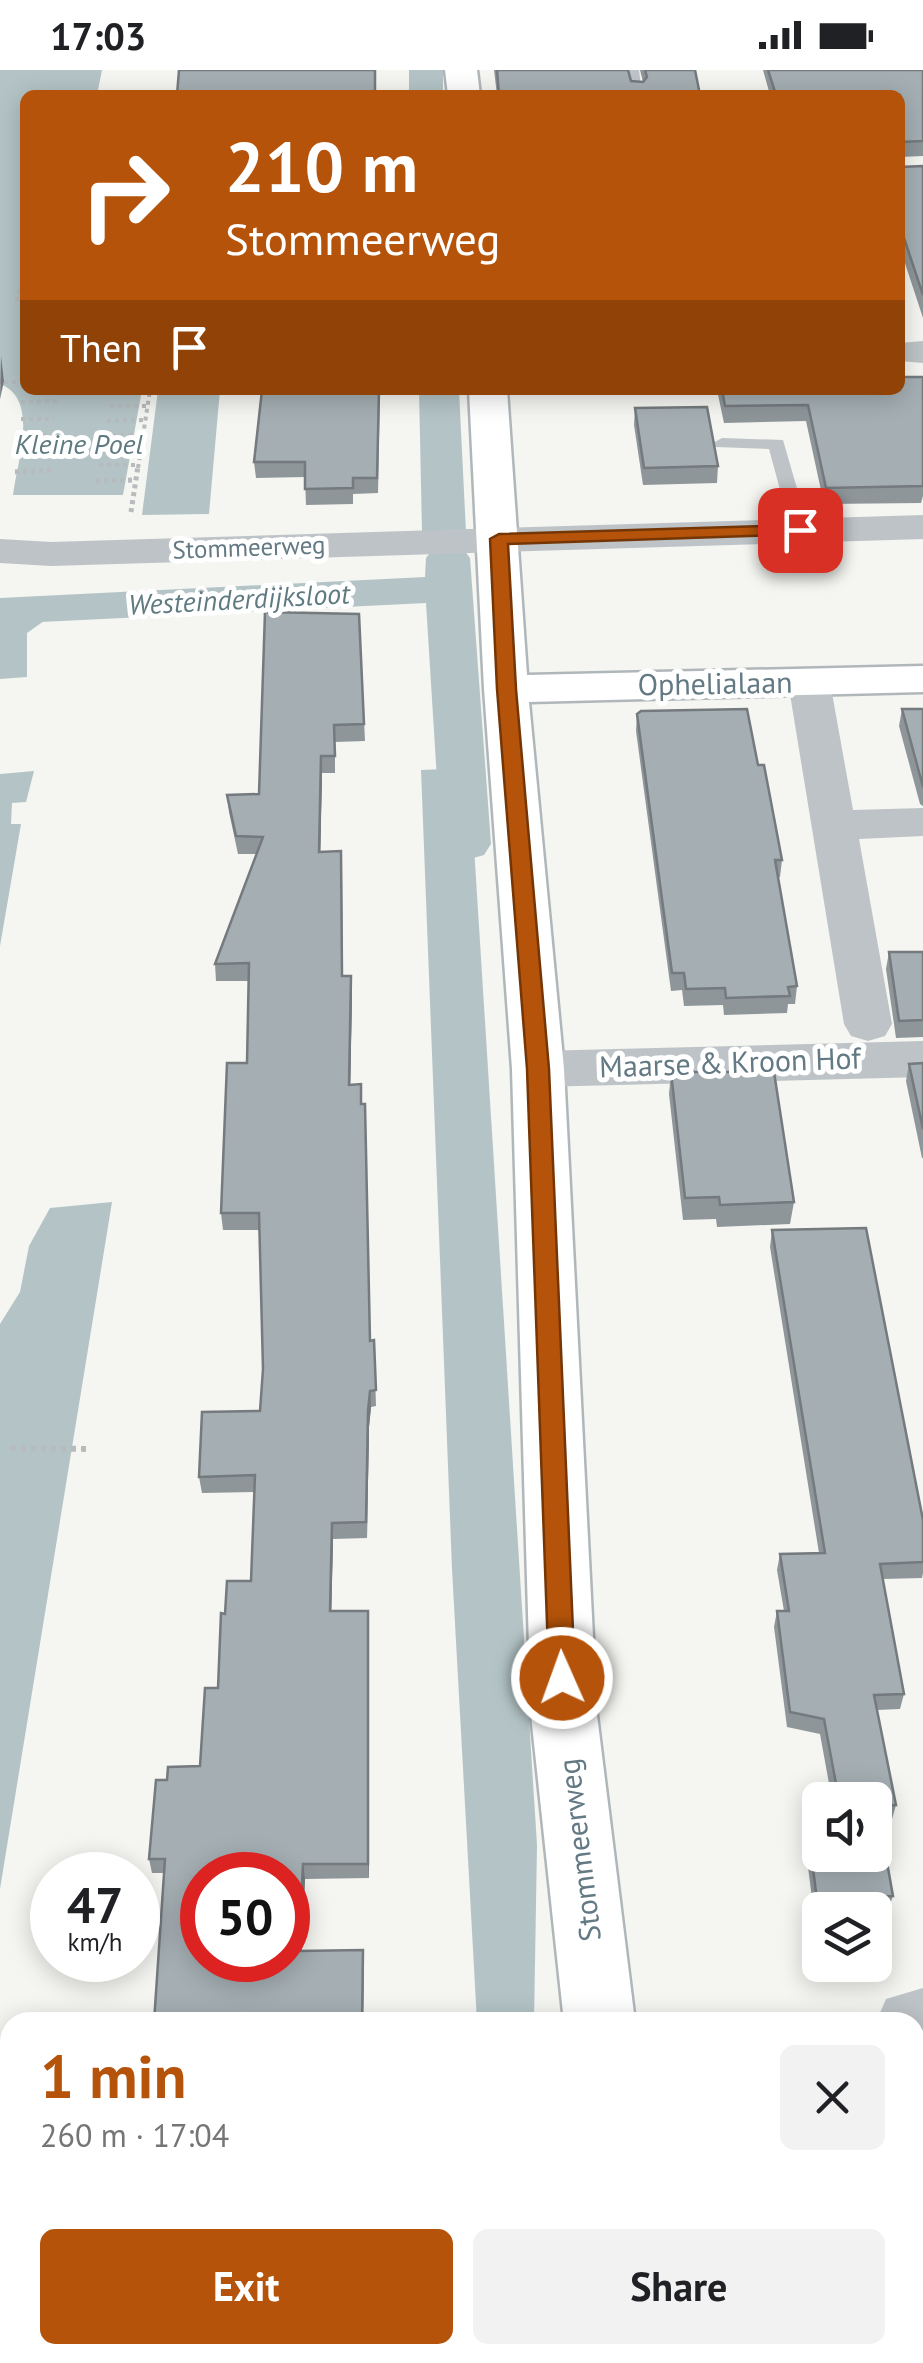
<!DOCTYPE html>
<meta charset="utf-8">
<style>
body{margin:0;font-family:"PT Sans",sans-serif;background:#f2f2f2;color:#202124;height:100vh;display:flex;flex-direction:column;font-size:38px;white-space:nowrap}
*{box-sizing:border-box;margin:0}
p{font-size:32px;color:#757577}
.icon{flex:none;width:55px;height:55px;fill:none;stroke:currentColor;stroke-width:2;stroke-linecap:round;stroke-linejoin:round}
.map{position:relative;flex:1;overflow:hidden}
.drawer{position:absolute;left:0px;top:1942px;width:925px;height:352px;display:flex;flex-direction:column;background:#fff;border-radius:30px 30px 0 0;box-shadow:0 5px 25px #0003}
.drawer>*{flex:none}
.banner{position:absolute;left:20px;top:20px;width:885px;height:305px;border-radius:15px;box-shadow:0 5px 25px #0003;background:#b45309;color:#fff;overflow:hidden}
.fabs{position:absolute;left:802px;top:1712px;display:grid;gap:20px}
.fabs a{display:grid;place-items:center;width:90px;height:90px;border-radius:15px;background:#fff;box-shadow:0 5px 25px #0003;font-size:50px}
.speed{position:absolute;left:30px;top:1782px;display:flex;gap:20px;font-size:50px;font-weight:700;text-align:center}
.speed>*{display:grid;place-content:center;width:130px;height:130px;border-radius:50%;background:#fff;box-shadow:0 5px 25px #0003;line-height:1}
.speed small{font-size:25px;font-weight:400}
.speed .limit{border:15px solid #d22;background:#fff;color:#111}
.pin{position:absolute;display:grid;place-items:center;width:85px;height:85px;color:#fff;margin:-42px;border-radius:20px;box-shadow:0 5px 15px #0006}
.me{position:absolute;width:110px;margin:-55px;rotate:358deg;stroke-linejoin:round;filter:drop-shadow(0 0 8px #0008)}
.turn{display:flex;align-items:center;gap:35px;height:210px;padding:0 40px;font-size:45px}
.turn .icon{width:130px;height:130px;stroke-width:2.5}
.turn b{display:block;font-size:70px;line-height:85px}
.then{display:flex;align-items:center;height:95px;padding:0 40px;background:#0003;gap:20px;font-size:38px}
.round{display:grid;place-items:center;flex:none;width:105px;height:105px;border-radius:15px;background:#f2f2f2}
.summary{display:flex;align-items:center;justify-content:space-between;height:170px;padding:0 40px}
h1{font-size:60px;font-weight:700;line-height:75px;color:#b45309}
.cta{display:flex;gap:20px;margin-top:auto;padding:20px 40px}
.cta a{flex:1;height:115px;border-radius:15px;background:#b45309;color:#fff;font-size:40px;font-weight:700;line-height:115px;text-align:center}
.cta a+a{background:#f2f2f2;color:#202124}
.status{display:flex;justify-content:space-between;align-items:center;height:70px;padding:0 50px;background:#fff;direction:ltr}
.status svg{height:28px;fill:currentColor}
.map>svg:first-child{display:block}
.green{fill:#d5dad0}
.water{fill:#b4c4c6}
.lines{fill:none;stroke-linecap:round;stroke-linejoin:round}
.canal{fill:#b4c4c6;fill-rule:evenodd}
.secondary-casing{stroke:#b0b7ba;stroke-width:5}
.path-far2{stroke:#b7bbbd;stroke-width:4;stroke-dasharray:4 4;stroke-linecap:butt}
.path-far1{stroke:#b7bbbd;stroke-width:5;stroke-dasharray:4 4;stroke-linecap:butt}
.path{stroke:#b7bbbd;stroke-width:6;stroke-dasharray:5 5;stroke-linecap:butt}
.lane{fill:#bdc3c6;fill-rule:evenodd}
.street{fill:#bdc3c6;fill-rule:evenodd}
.secondary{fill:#fff;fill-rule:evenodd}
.wall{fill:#8e969a}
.shaded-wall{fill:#747a7d}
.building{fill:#a5afb3;stroke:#747a7d;stroke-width:2.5;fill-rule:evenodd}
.route{fill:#b45309;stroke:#753606;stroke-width:2.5}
.labels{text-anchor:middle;stroke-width:10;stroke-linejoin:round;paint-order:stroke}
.far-street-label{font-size:25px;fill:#637983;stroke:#fff}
.far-water-label{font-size:28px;font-style:italic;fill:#5f7b81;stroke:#fff}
.street-label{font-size:30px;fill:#637983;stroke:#fff}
</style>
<div class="status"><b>17:03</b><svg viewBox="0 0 49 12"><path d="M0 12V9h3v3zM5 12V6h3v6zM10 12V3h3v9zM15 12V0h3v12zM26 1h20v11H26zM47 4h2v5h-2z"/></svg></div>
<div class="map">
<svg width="923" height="2293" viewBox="0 0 923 2293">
<rect width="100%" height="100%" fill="#f5f5f1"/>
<!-- green -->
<path class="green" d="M915 2024 923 2051V2224L915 2225Z"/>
<!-- water -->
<g class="water">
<path d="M0 0H102L97 25H25V320H142L123 425H13C17 392 40 329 0 314Z"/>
<path d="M158 320H220L209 444 142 445Z"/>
<path d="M75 529 27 563V607L0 609V534Z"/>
<path d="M469 698 537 1775 534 1952H477L452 1499 421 700Z"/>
<path d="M34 701 26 732 12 733 11 754H21L0 876V704Z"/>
<path d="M112 1132 0 1819V1254L20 1222 29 1176 50 1138Z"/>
<path d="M10 2249V2285H498L495 2293H5Z"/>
</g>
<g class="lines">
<!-- canal -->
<g class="canal">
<rect x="409" y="0" width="34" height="25"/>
<path d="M419 320H459L466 462 459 471 444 475 429 471 422 462Z"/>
<path d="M448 475 463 479 470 488 491 774 484 785 466 790 448 785 441 774 426 533 0 554V528L425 507 426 488 433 479Z"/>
</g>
<defs>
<g id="secondary">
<path d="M445 0H477L480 25H448Z"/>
<path d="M469 320H507L527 605 923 596V622L529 632 564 999 597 1645 635 1952H564L531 1645 512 999 484 619Z"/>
<path d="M582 2285H660L659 2293H581Z"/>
</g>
</defs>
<!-- secondary casing -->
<use href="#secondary" class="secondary-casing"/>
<!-- path-far2 -->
<g class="path-far2">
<path d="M24 204 17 229H25"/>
<path d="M4 312H25"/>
<path d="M112 322 150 321"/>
<path d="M21 332 58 331"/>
<path d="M110 336H148"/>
<path d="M21 349H54"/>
<path d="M107 351 145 350"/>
<path d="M104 365H143"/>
<path d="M19 366H51"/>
<path d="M20 380H50"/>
<path d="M101 381 140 380"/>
<path d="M99 395H138"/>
<path d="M138 398 150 320"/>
</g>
<!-- path-far1 -->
<g class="path-far1">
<path d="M15 402 53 400"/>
<path d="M96 411 136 410"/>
<path d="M131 442 138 396"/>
</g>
<!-- path -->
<path class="path" d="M11 1378 91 1379"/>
<!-- lane -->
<g class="lane">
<path d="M625 0H639L642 25H632Z"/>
<path d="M722 368 783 370 809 460 807 464 800 466 791 460 769 379 716 377 713 373Z"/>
</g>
<!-- street -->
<g class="street">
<path d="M923 271V293L900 291V273Z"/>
<path d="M923 445V469L51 496 0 493V469L51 472Z"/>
<path d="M809 599 824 603 830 612 853 740 923 738V766L859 769 892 954 885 966 868 971 851 966 844 954 788 612 794 603Z"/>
<path d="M923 971V1007L538 1017 520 1012 513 999 520 986 538 981Z"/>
<path d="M923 1918V1984L915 1985V1952H876L886 1929Z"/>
</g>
<!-- secondary -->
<use href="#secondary" class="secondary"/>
</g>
<!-- wall -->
<g class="wall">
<path d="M494 0H628L631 11 643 12 640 0H695L700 25H497Z"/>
<path d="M763 0H923V86L900 87V25H770Z"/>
<path d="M923 96V248L900 178V97Z"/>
<path d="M923 307V426L921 433 824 434 806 351 724 353 717 320H900Z"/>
<path d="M262 320H380L378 423 353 424V434L306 435 305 407 256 408 254 392Z"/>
<path d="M635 338 718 396 717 413 643 415 634 355Z"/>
<path d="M359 544 365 671 335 672V703H322L320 782 342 799 343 906 352 923 350 1015 370 1271 374 1270 376 1336 371 1337 369 1357 367 1468 333 1469 331 1541 369 1557V1808L305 1809 301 1881 364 1894 363 1952 164 1803H152L149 1789 167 1710 200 1696 218 1618 225 1544 251 1511 254 1422 202 1423 199 1407 260 1341 263 1299 259 1160H223L221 1143 247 993 249 911H216L215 894 257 784H238L229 742 227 725 259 724Z"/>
<path d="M902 639H923V736L920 734 899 656Z"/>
<path d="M637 644 758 695 782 790 780 807H778L797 916 795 934H788L787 943 724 945 723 935 684 936 682 920 671 921 636 661Z"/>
<path d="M889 882H923V967L896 968 886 899Z"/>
<path d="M923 993V1088H922L906 1011 909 994Z"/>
<path d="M671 1002 794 1132 790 1154 717 1157 716 1149 683 1150 669 1024Z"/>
<path d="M772 1160 923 1450V1503L922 1508 883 1509 904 1624 900 1639 877 1640 896 1735 892 1749 879 1750 893 1826 888 1840H820V1843L814 1844 802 1750 805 1735 820 1785 875 1730H832L820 1664 787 1657 774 1557 777 1541H784L777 1500 780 1484 819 1483 770 1177Z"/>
<path d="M689 2285H915L923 2293H690Z"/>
</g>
<!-- shaded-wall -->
<g class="shaded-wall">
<path d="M1 286 4 311 0 329Z"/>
<path d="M321 686 322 703 320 799 319 782Z"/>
<path d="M351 906 352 923 350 1032 349 1015Z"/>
<path d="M370 1321 371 1337 369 1357 367 1468 368 1341Z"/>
<path d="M332 1453 333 1469 331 1557 330 1541Z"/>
<path d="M368 1541 369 1557V1808L368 1794Z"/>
<path d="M303 1794 305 1809 301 1895 299 1881Z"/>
<path d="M363 1880 364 1894 363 1952H362Z"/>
</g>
<!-- building -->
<g class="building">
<path d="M179 0H375V25H177Z"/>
<path d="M497 0H628L631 11 643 12 647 7 645 0H695L700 25H499Z"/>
<path d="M768 0H923V71L900 72V25H776Z"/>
<path d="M923 96V225L900 156V97Z"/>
<path d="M900 307H923V416L826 418 808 335 725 336 722 320H900Z"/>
<path d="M262 320H379L377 408H353V418L305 419V392H254Z"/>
<path d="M707 337 718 396 644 398 635 338Z"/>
<path d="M265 542 359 544 364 654 334 655 335 686H321L319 782 341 781 342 906H351L349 1015 361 1014V1034H365L370 1271 374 1270 376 1320 370 1321 368 1341 366 1452 332 1453 330 1541H368V1794H303L299 1881 363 1880 362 1952H154L165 1789H149L156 1710H167L168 1697 200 1696 205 1618H218L221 1543 225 1544 227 1511H251L255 1405 199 1407 202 1342 260 1341 263 1299 259 1143H221L227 993H247L249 893 215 894 263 767 236 766 227 725 259 724ZM202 1805H288V1890H202Z"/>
<path d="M747 639 758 695H764L782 790H775L797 916 788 917 790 926 726 928 725 918 686 919 684 903H672L637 644 641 641Z"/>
<path d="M902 639H923V717Z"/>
<path d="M889 882H923V950L899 951Z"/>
<path d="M923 993V1059L909 994Z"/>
<path d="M671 1002H774L794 1132 720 1135 719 1127 685 1128Z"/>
<path d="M866 1158 923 1450V1492L880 1494 904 1624 874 1625 896 1735 877 1736 893 1826 817 1830 805 1735H820V1785H875V1730H839L824 1649 790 1642 777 1541H789L780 1484 825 1483 772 1160Z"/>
<path d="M923 2248V2293H695L694 2285H915V2249Z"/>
</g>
<!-- route -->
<path class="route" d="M800 455 809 460 807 464 508 474 516 619 549 999 575 1608 571 1616 562 1619 553 1616 549 1608 527 999 497 619 490 469 499 464Z"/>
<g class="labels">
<!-- far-street labels -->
<g class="far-street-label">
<text transform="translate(249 477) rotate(-2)" y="9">Stommeerweg</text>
</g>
<!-- far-water labels -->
<g class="far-water-label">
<text x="79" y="384">Kleine Poel</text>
<text transform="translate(239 529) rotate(-3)" y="10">Westeinderdijksloot</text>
</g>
<!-- street labels -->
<g class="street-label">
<text transform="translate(715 614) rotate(-1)" y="10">Ophelialaan</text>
<text transform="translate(730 993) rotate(-2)" y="10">Maarse &amp; Kroon Hof</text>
<text transform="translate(580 1780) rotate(-97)" y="10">Stommeerweg</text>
</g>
</g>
</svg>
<div class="fabs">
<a><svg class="icon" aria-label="sound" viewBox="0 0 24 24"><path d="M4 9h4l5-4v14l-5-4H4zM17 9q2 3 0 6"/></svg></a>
<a><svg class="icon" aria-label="layers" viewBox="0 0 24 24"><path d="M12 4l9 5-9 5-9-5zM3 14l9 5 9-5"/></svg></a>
</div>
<div class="speed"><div>47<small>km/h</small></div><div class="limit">50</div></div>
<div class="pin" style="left:800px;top:460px;background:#d93025"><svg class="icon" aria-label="arrive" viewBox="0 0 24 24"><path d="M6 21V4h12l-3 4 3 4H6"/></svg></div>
<svg class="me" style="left:562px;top:1608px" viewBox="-20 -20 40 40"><circle r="17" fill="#b45309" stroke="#fff" stroke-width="3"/><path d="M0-11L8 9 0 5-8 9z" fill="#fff"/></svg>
<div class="banner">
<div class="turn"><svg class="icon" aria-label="right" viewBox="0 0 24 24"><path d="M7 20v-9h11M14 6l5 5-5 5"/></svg><div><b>210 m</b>Stommeerweg</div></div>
<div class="then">Then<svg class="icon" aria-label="arrive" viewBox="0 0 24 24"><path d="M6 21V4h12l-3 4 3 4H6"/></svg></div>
</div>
<section class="drawer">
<div class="summary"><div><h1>1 min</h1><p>260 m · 17:04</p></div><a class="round"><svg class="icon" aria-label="close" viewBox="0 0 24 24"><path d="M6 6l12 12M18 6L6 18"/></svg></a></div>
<div class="cta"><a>Exit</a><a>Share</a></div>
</section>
</div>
